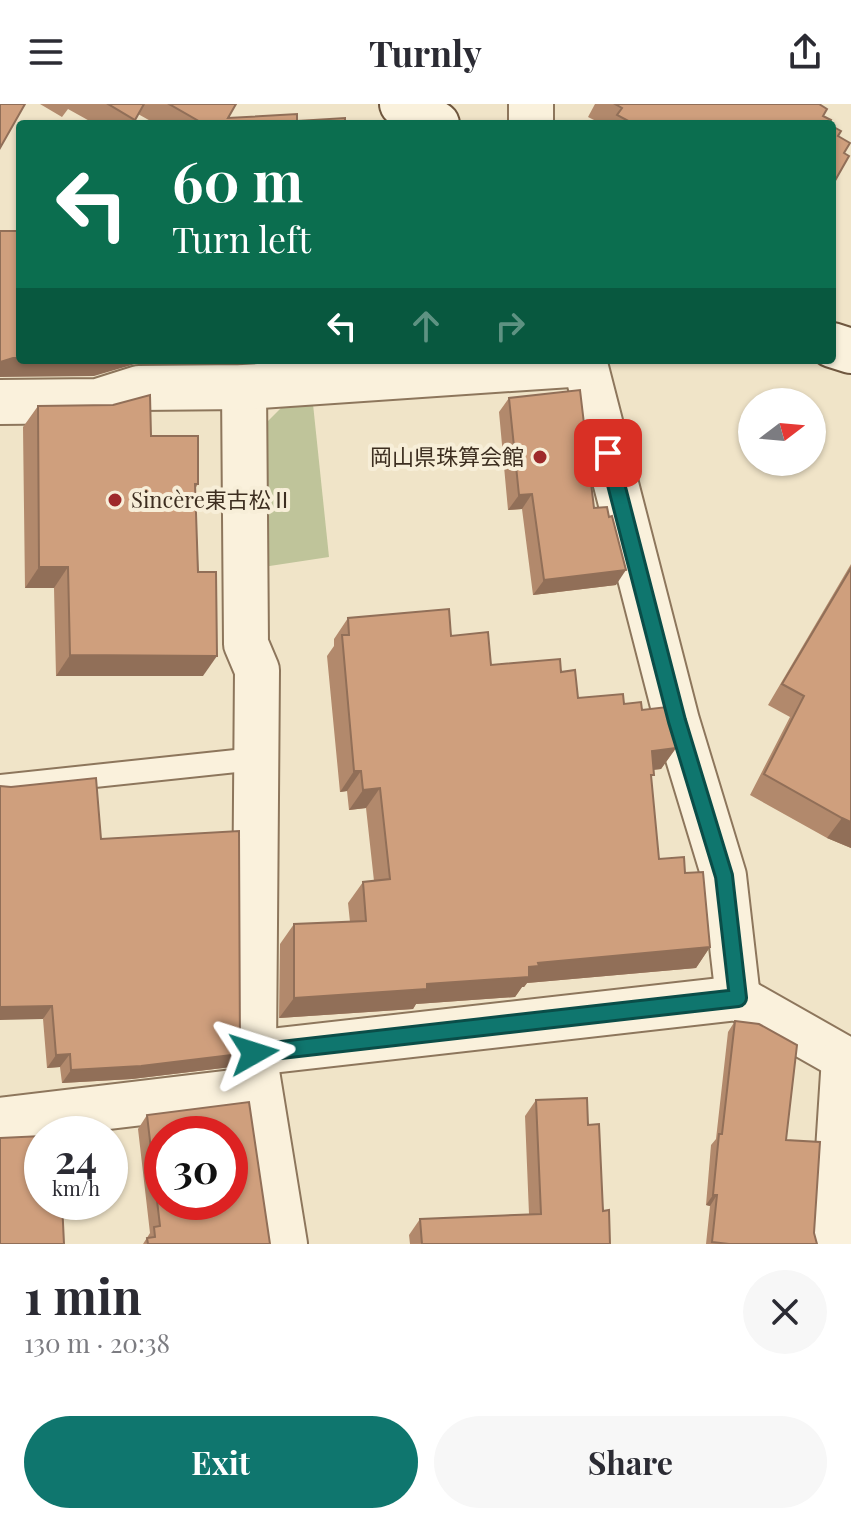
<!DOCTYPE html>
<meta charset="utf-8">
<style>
body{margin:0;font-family:"Playfair Display","Noto Sans JP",serif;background:#f7f7f7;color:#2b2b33;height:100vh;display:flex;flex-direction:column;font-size:30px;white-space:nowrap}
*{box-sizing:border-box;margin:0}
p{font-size:26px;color:#7c7c81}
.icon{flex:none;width:44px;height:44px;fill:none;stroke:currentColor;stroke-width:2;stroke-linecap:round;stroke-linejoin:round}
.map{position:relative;height:1140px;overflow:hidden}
.panel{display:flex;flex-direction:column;background:#fff;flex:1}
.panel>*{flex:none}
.top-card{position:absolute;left:16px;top:16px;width:820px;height:244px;border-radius:8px;box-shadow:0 2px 6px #0004;background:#0b6e4f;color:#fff;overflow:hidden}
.needle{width:52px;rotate:74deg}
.fabs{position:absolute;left:738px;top:284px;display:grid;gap:16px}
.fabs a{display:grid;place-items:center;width:88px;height:88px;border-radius:50%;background:#fff;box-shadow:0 2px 6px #0004;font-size:40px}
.speed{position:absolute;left:24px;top:1012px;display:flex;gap:16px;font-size:40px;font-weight:700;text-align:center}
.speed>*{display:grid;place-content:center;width:104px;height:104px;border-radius:50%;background:#fff;box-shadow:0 2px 6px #0004;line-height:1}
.speed small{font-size:20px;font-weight:400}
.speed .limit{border:12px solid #d22;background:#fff;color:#111}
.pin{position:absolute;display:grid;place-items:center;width:68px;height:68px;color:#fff;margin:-34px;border-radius:16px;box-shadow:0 4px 12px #0006}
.me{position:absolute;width:88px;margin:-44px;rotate:84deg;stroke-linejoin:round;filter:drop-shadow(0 0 6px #0008)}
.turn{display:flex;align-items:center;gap:28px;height:168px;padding:0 24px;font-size:36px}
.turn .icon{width:104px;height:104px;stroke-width:2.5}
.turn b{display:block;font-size:56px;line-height:68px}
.lanes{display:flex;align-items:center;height:76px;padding:0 24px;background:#0003;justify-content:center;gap:40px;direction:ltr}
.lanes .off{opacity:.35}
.round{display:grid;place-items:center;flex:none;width:84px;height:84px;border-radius:42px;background:#f7f7f7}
.head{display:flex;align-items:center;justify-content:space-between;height:136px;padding:0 24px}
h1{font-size:48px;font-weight:700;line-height:60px}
.action{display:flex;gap:16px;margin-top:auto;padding:16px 24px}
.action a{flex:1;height:92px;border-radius:48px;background:#0f766e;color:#fff;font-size:32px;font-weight:700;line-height:92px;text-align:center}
.action a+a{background:#f7f7f7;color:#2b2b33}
header{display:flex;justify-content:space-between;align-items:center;height:104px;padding:0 24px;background:#fff;font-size:36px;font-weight:700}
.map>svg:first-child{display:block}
.cemetery{fill:#bfc49a}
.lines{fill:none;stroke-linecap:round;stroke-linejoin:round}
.lane-casing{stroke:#8d765c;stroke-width:26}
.street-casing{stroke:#8d765c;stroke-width:48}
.secondary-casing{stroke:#6f573f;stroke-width:48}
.lane{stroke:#faf1dc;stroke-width:22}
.street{stroke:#faf1dc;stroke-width:44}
.secondary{stroke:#faf1dc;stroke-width:44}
.wall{fill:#b2896c}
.shaded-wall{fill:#916f58}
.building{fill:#cf9f7d;stroke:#916f58;stroke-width:2;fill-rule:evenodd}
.route-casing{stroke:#0a4d48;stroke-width:20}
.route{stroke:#0f766e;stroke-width:14}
.poi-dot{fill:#9e2a2b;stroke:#f7eed8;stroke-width:3}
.labels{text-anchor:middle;stroke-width:8;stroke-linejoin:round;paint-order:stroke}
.poi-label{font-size:22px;fill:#3d2e20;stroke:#f7eed8;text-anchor:end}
</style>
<header><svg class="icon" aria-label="menu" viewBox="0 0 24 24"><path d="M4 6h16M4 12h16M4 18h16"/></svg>Turnly<svg class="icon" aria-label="share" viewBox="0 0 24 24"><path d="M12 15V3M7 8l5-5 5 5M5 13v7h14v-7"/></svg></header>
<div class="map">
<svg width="851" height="1140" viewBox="0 0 851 1140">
<rect width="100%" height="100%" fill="#f0e4c8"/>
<!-- cemetery -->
<path class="cemetery" d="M313 300 329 453 263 463 261 324 282 303Z"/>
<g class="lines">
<defs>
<path id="lane" d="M0 682 255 655"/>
<g id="street">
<path d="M531 0V20"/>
<path d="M584 256 677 617 724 772 738 894"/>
<path d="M244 283 246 540 257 566 254 949 285 1140"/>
<path d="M0 298 98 297 139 284 244 283 585 260"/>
<path d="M254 949 738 894 851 958"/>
<path d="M0 1016 258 985"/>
<path d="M832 1140 844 954"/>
</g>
<g id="secondary">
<path d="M402 0 437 20"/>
<path d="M832 241 851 247"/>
</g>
</defs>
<!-- lane casing -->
<use href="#lane" class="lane-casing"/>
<!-- street casing -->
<use href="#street" class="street-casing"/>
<!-- secondary casing -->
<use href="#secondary" class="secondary-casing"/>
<!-- lane -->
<use href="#lane" class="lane"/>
<!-- street -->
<use href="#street" class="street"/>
<!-- secondary -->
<use href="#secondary" class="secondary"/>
</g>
<!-- wall -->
<g class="wall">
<path d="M40 0H236L228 14 345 20H156L138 10 132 20H95L68 5 62 13Z"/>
<path d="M595 0H819L823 12 829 20H597L598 18 588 13Z"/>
<path d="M509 294 594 404 609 413 616 481 533 491 522 405 508 406 499 308Z"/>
<path d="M38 302 151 332 198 380 195 385 203 572H56L54 484H25L23 323Z"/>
<path d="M851 460V744L827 734 750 691 790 613 768 601Z"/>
<path d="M348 514 451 532 491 561 561 568 578 594 624 600 642 606 676 644 661 665 654 666 651 675 659 755 685 769 710 843 696 864 527 879 524 883H522L515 893 416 900 413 905 279 914 280 840 294 820 350 818 348 799 363 778 374 777 366 704 349 706 347 687 340 688 327 552 334 542V535Z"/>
<path d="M101 735 231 963 132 975 62 979 60 963 47 964 43 915Z"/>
<path d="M735 917 786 1036 817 1140H706L710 1102 706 1101 711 1041 716 1035 728 928Z"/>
<path d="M536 996 588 1021 610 1140H410L409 1131 420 1115 529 1110 525 1012Z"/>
<path d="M147 1011 270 1140H143L150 1129 138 1025Z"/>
</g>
<!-- shaded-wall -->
<g class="shaded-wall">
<path d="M13 254H20V256H138L135 260 94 272 0 273V258Z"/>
<path d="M532 390 522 405 508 406 519 391Z"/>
<path d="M39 463H68L54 484H25Z"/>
<path d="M626 466 616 481 533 491 544 476Z"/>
<path d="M70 551 217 552 203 572H56Z"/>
<path d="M676 644 661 665 637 667 652 647Z"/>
<path d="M354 667H361L347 687 340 688Z"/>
<path d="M380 684 366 704 349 706 363 686Z"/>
<path d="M842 714 851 718V744L827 734Z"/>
<path d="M710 843 696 864 527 879 524 883H522L515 893 416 900 413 905 279 914 294 894 427 880 529 863 538 859Z"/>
<path d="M52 902 43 915 0 916V903Z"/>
<path d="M70 950 60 963 47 964 56 951Z"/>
<path d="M240 950 231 963 132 975 62 979 71 966Z"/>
<path d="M713 1091H717L710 1102 706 1101Z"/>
</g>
<!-- building -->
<g class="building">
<path d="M0 0H25L0 44Z"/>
<path d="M108 0H144L135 16Z"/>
<path d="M169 0H236L228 14 297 10V17L345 14V20H204Z"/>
<path d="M615 0H819L827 5 823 12 831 16 829 20H634L617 11 622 4Z"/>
<path d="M832 22 841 27 838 32 850 39 844 49 849 52 832 82Z"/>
<path d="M0 127H20V254H13L0 258Z"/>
<path d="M580 286 594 404 607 403 609 413 612 412 626 466 544 476 532 390 519 391 509 294Z"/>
<path d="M150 291 151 332H198V380H195L198 468H216L217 552 70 551 68 463H39L38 302 113 301Z"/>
<path d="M851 464V718L842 714 764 670 804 592 782 580Z"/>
<path d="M449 505 451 532 488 528 491 561 560 555 561 568 575 566 578 594 623 590 624 600 641 598 642 606 667 603 674 624 676 644 652 647 654 671H651L659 755 684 753 685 769 703 768 710 843 538 859 539 862 529 863V873L427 880V885L294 894V820L366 817 363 778 390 775 380 684 363 686 361 667H354L342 531H349L348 514Z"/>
<path d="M96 674 101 735 239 727 240 950 141 962 71 966 70 950 56 951 52 902 0 903V682L11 683Z"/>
<path d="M735 917 759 920 797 941 786 1036 820 1038 814 1129 817 1140H729L712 1138 717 1091H713L719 1030H722Z"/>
<path d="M587 994 588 1021 599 1020 603 1107 609 1106 610 1140H422L420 1115 541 1110 536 996Z"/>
<path d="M249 998 270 1140H148L147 1134 155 1133 154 1123 160 1122 147 1011ZM162 1030H230V1098H162Z"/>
<path d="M42 1032V1098H62L64 1140H0V1034Z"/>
</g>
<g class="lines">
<defs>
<path id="route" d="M254 949 738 894 724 772 677 617 608 349"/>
</defs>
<!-- route casing -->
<use href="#route" class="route-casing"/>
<!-- route -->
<use href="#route" class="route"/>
</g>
<!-- markers -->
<g class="poi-dot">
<circle cx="540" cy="353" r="8"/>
<circle cx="115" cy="396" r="8"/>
</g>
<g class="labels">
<!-- poi labels -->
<g class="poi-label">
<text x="524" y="361">岡山県珠算会館</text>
<text x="131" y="404" text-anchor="start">Sincère東古松Ⅱ</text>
</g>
</g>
</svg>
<div class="fabs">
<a><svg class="needle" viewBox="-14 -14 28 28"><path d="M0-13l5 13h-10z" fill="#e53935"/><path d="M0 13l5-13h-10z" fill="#7c7c81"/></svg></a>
</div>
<div class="speed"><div>24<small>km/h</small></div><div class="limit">30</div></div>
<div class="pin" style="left:608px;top:349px;background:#d93025"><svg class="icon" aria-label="arrive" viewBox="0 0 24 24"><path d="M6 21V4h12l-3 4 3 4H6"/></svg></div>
<svg class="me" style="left:254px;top:949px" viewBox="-20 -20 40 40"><path d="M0-17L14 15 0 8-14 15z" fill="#0f766e" stroke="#fff" stroke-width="4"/></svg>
<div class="top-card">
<div class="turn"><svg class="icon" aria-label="left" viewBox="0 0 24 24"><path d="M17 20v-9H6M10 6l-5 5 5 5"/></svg><div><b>60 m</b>Turn left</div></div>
<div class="lanes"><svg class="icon" aria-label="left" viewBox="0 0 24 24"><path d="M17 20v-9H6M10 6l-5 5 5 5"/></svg><svg class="icon off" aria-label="ahead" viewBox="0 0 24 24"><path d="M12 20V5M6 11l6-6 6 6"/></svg><svg class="icon off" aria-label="right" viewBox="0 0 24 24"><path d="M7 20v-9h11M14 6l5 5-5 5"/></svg></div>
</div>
</div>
<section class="panel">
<div class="head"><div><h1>1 min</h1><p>130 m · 20:38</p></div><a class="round"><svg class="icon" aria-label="close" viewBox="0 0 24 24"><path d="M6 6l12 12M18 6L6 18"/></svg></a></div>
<div class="action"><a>Exit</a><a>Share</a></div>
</section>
